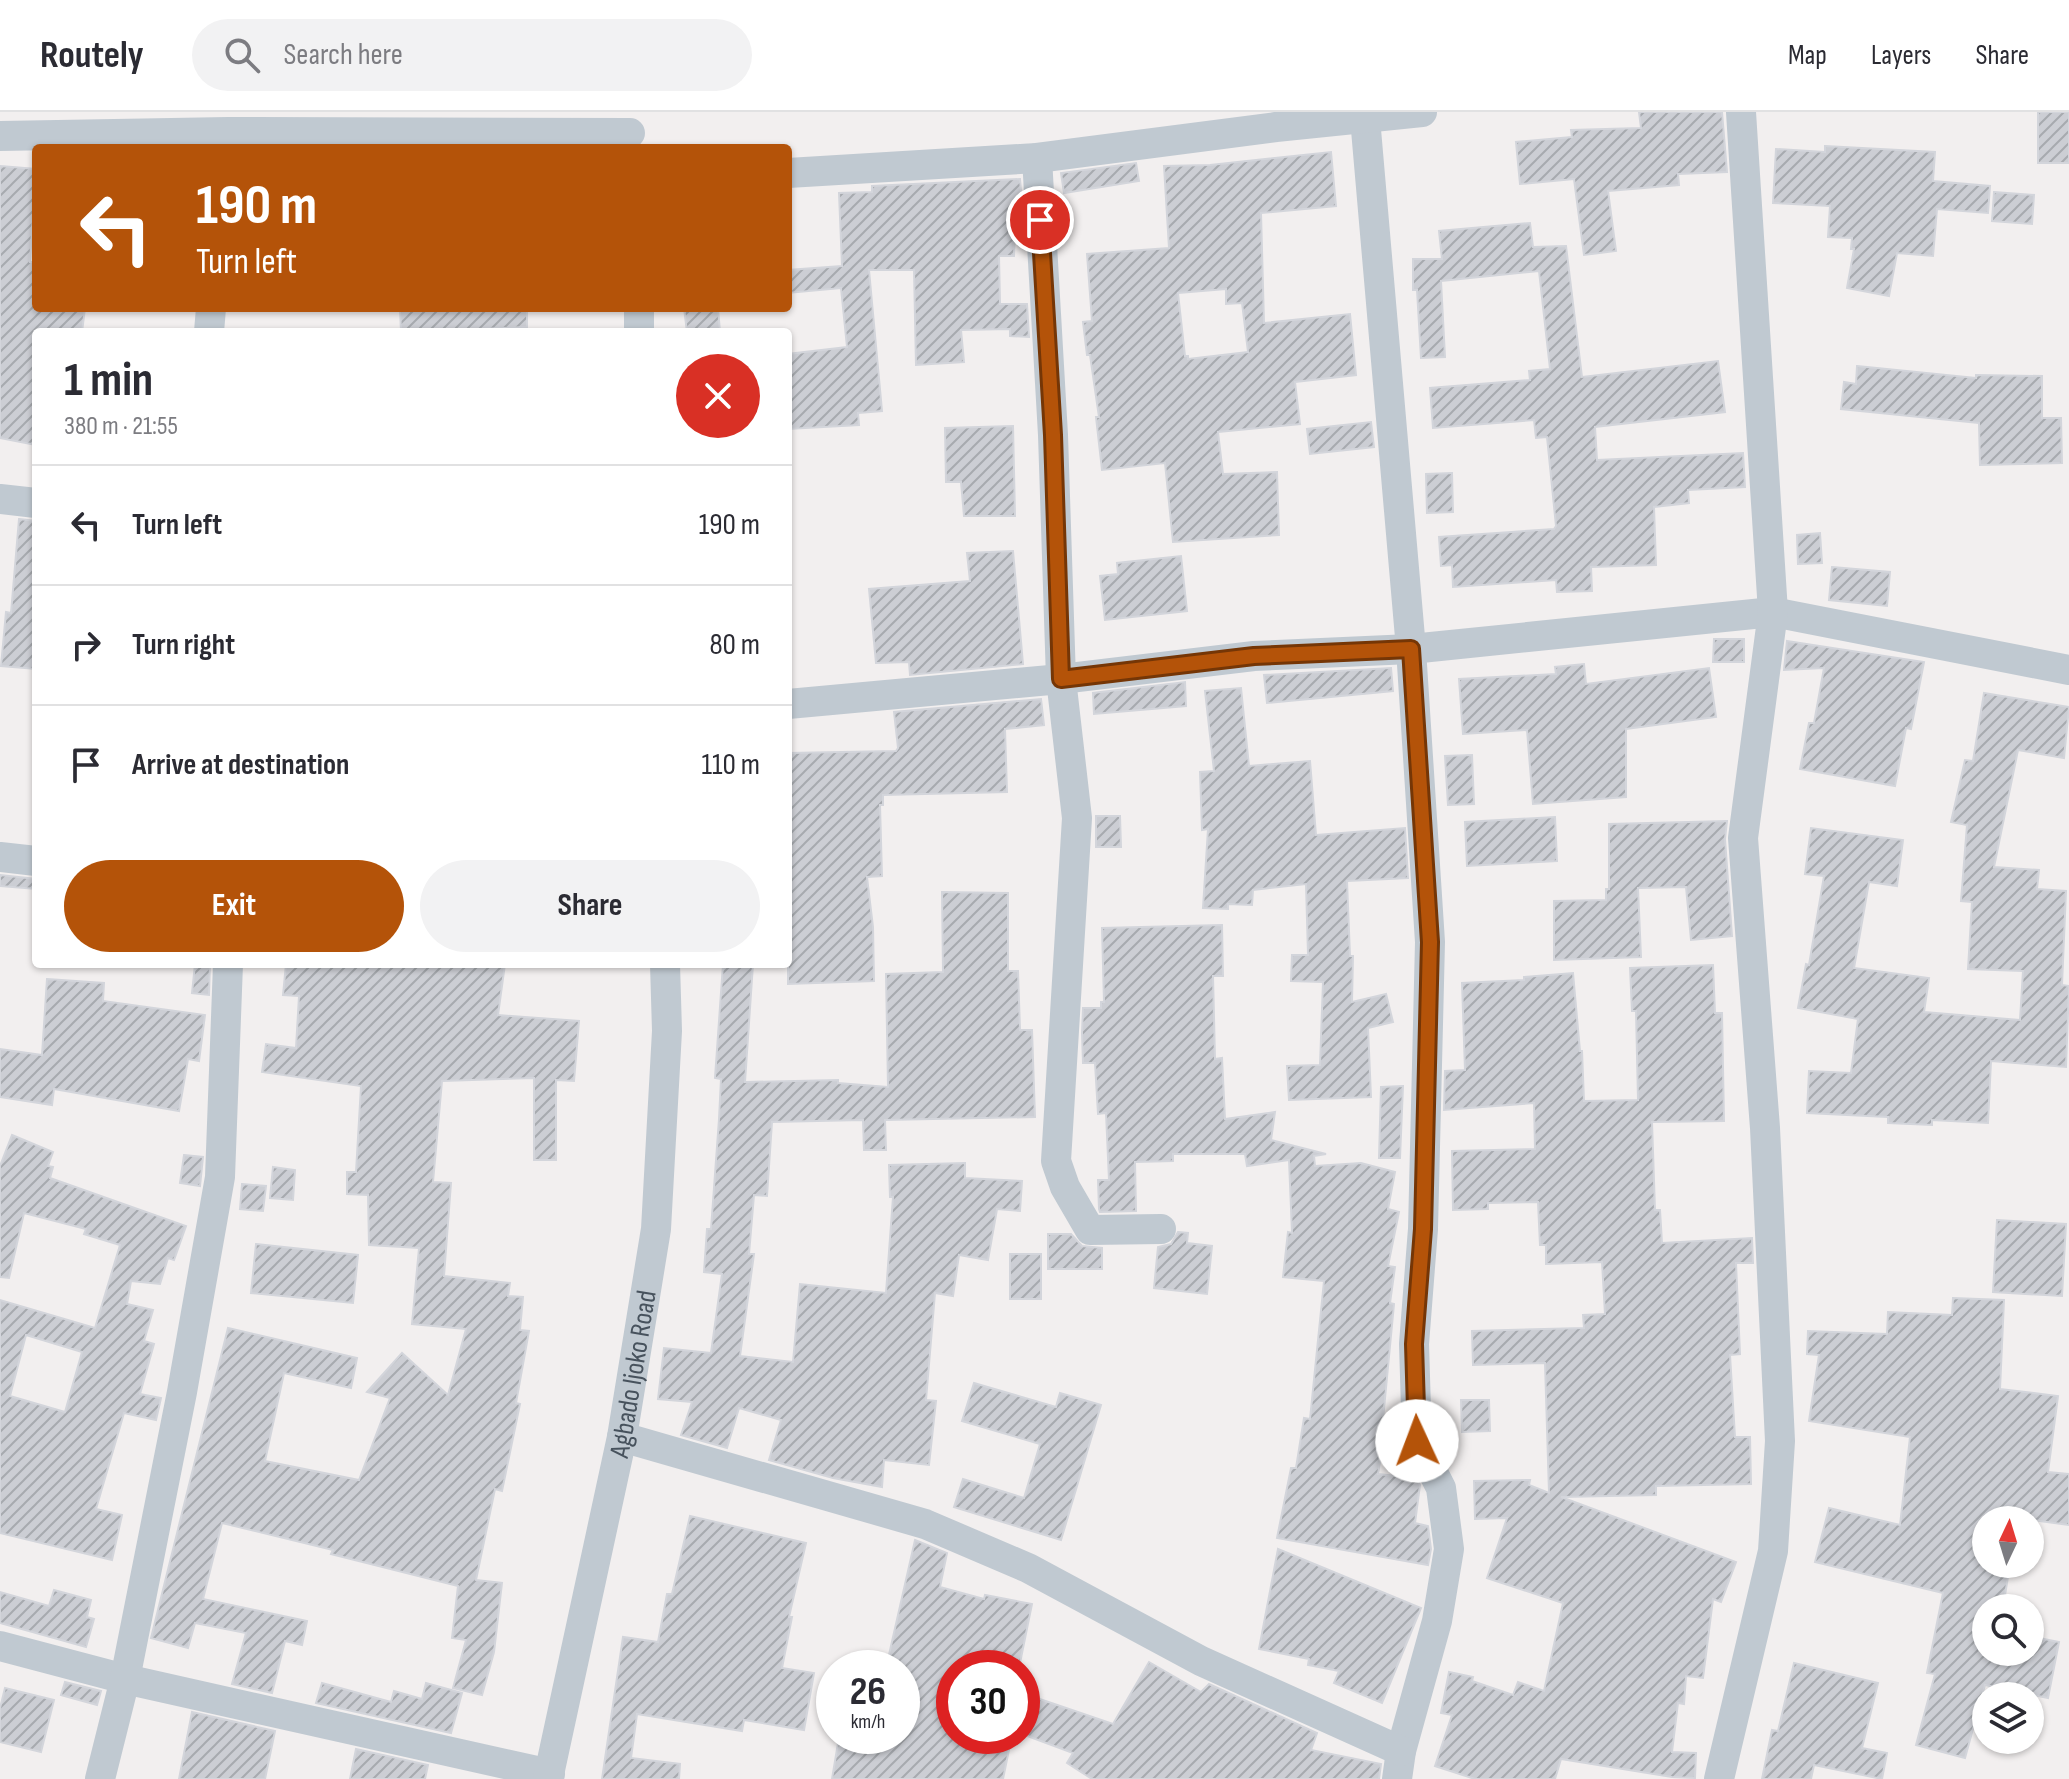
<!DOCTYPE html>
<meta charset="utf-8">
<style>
body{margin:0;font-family:"Sofia Sans Condensed",sans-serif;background:#f2f2f3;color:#2b2b33;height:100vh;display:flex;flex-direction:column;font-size:30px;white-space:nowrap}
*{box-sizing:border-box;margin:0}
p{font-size:26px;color:#7c7c81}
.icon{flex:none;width:44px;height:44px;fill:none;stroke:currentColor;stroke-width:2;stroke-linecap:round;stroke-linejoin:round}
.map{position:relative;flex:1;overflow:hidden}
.details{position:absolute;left:32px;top:216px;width:760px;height:640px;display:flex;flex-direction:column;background:#fff;border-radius:8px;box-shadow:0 2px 6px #0004}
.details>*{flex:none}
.banner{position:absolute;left:32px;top:32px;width:760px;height:168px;border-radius:8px;box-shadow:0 2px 6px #0004;background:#b45309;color:#fff;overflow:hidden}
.needle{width:52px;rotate:4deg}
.tools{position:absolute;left:1972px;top:1394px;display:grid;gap:16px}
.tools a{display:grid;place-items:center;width:72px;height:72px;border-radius:50%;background:#fff;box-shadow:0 2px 6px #0004;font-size:40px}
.speed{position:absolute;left:816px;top:1538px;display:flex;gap:16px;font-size:40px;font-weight:700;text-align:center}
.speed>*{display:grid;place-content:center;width:104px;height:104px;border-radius:50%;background:#fff;box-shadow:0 2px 6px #0004;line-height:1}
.speed small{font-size:20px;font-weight:400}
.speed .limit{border:12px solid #d22;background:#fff;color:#111}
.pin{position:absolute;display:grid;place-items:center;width:68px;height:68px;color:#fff;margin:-34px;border:4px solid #fff;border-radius:50%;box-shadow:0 2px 8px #0007}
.me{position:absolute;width:88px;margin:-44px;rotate:358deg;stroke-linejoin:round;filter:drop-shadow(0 0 6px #0008)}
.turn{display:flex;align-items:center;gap:28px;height:168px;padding:0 32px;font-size:36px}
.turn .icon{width:104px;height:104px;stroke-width:2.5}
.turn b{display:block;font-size:56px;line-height:68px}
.round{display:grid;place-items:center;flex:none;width:84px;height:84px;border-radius:42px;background:#f2f2f3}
.headline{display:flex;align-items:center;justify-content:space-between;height:136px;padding:0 32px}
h1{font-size:48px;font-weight:700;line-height:60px}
.primary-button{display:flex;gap:16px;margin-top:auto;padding:16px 32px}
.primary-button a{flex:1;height:92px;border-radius:48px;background:#b45309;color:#fff;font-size:32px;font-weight:700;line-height:92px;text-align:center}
.primary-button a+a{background:#f2f2f3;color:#2b2b33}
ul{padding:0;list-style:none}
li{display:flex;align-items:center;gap:24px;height:120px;padding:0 32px;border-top:2px solid #e1e1e2}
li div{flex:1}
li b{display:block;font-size:30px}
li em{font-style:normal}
header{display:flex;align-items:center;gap:48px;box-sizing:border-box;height:112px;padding:0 40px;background:#fff;border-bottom:2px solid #e1e1e2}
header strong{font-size:38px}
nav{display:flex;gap:44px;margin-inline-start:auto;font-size:28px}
.search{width:560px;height:72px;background:#f2f2f3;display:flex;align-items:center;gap:20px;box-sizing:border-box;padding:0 28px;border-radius:44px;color:#7c7c81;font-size:30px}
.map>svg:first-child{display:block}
.building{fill:url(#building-hatch);stroke:#d3d5db;stroke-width:2;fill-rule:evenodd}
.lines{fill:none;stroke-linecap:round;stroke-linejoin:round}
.minor{stroke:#c0c9d1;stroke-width:30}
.route-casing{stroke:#753606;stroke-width:20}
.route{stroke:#b45309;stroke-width:14}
.labels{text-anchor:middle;stroke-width:8;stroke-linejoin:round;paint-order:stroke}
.street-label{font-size:28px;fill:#47525d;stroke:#fff}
</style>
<header>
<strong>Routely</strong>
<div class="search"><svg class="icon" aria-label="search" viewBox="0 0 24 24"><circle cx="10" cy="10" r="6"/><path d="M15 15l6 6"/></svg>Search here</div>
<nav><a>Map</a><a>Layers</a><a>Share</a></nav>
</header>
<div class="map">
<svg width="2069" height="1667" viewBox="0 0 2069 1667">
<defs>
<pattern id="building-hatch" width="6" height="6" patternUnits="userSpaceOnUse" patternTransform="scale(2)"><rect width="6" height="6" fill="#ccced4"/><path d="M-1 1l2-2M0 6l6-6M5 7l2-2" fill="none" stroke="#a7aaaf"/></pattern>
</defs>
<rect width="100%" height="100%" fill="#f2efef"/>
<!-- building -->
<g class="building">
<path d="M1639 0H1722L1727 60 1678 62 1679 73 1608 79 1616 139 1584 143 1574 67 1520 72 1516 30 1572 25 1571 18 1641 16Z"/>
<rect x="2038" y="0" width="31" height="51"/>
<path d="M1825 34 1935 40 1933 69 1990 74 1988 101 1937 97 1933 144 1897 141 1889 184 1847 176 1854 137H1851L1852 126 1828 125 1830 94 1773 91 1776 37 1825 40Z"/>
<path d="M1331 40 1336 94 1261 101 1264 211 1350 202 1356 263 1295 270 1300 312 1218 320 1223 362 1277 360 1279 423 1173 430 1165 351 1102 358 1096 305H1099L1090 243H1087L1083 210 1092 209 1087 142 1169 136 1164 54 1210 53ZM1226 177V192L1242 191 1248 240 1188 247V244H1185L1178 181Z"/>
<path d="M1136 51 1139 69 1064 81 1061 61Z"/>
<path d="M0 54 36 57 30 150H36V196H85L82 220H36V333L0 326Z"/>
<path d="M1020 67 1022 90 1016 91 1014 144H999L1000 192H1027L1029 225 1010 224V217L961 218 964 250 916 253 914 158H869L882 299 858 301 859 313 788 317V242L847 235 841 176 788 181V158L842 154 839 81 872 80V74Z"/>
<path d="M1994 80 2034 83 2032 112 1992 109Z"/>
<path d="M1530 111 1533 135 1566 134 1582 265 1718 249 1725 300 1595 315 1597 348 1743 341 1745 375 1688 378 1689 391 1654 395 1656 453 1591 455 1592 479 1557 480 1556 468 1453 475 1452 453 1441 454 1439 425 1554 417 1556 414 1547 325 1536 326 1534 308 1433 316 1430 276 1530 268 1529 259 1550 257 1539 159 1441 169 1445 245 1421 246 1417 178H1413V147H1442L1439 119Z"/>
<path d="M527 196V215L401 220 400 197Z"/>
<path d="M684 196H718L720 220H687Z"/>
<path d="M1857 254 1976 266V263L2042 264V306H2061L2062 351 1980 353 1979 311 1841 297 1844 270 1856 272Z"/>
<path d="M1371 310 1374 335 1310 342 1307 317Z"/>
<path d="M1013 314 1015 404H964L961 370H946L945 316Z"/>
<path d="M1452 361 1453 400 1427 401 1426 362Z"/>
<path d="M19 407 36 409V557L1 554 6 500 11 501Z"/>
<path d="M1820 421 1822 451 1798 452 1797 423Z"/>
<path d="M1013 439 1023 552 910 563 909 550 876 551 869 477 970 469 967 441Z"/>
<path d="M1181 444 1187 499 1105 508 1100 464 1118 462 1117 451Z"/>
<path d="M1832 455 1890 460 1887 494 1829 488Z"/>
<path d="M1714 527H1744V550H1713Z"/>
<path d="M1787 529 1924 550 1911 617 1906 616 1895 674 1800 657 1809 611H1814L1824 556 1784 558Z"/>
<path d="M1584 552 1586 572 1709 556 1716 605 1626 617V685L1533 692 1527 618 1463 622 1459 567 1556 562 1555 555Z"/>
<path d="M1391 556 1393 579 1267 591 1264 563Z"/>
<path d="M1185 570 1186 594 1094 602 1093 581Z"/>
<path d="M1241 576 1249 654 1310 649 1316 723 1405 716 1408 766 1347 769 1350 844H1353L1352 890 1386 882 1393 910 1368 916 1371 985 1289 988 1287 954 1320 953 1323 870 1291 869 1292 843H1308L1306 772 1253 778 1252 793 1228 792V797L1203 796 1208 717 1202 718 1200 660 1214 659 1205 579Z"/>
<path d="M1984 581 2069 595 2064 646 2018 638 1994 755 2039 758 2037 777 2066 779 2062 873 2069 874 2066 955 1991 949 1988 1011 1932 1008V1013L1888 1011V1005L1807 1001 1809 959 1851 961 1858 907 1798 896 1806 852 1809 853 1824 764 1805 762 1811 716 1903 728 1897 774 1869 770 1854 856 1929 866 1924 900 2020 908 2023 859 1968 857 1972 790 1961 789 1967 713 1951 710 1965 648 1973 649Z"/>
<path d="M1041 587 1044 613 1005 617 1007 680 883 683V693H880L882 764 867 765 873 815 874 869 788 872V641L896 639 898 636 894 600Z"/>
<path d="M1472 643 1474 692 1448 693 1445 644Z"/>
<path d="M1096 704H1120L1121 735H1096Z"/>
<path d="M1555 705 1557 749 1467 754 1465 710Z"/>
<path d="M1727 709 1725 727 1732 824 1691 828 1686 775 1638 776 1641 845 1554 848V789L1606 788V777H1609V712Z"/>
<path d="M0 763 36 767V777L0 774Z"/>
<path d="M942 780 1008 781V859H1018L1020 918H1032L1035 1005 885 1008 886 1038H864L863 1008 772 1010 767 1084 754 1083 749 1142H754L740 1244 793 1250 800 1172 886 1181 893 1085H890L889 1053 965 1051V1066L1022 1069 1020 1099 997 1097 988 1148 959 1143 953 1184 935 1181 926 1288 936 1289 929 1353 884 1348 882 1375 833 1366 769 1348 781 1308 739 1296 727 1336 681 1323 692 1290 658 1287 664 1236 711 1241 722 1162 704 1160 707 1117H711L719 1007 721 967 715 966 723 852H753L745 970 838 968V971L888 975 886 862 943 860Z"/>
<path d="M1222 813 1223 864H1213L1215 947 1222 946 1225 1007 1275 1000 1271 1028 1326 1042 1314 1044 1315 1054 1361 1051 1395 1060 1388 1097 1399 1100 1388 1154 1395 1155 1390 1191 1394 1192 1382 1318 1385 1319 1378 1362 1416 1366 1420 1373 1415 1411 1428 1414 1431 1437 1428 1453 1277 1426 1291 1356H1296L1304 1306 1310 1307 1324 1169 1283 1165 1288 1120 1292 1121 1289 1048 1247 1054 1245 1042H1173V1049L1135 1050 1136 1099 1100 1100 1099 1097 1098 1068H1109L1106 1001 1098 1002 1095 951H1083L1082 921 1083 896H1101V890H1104L1102 816Z"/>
<path d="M195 852H210L209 883 192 881Z"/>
<path d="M286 852H505L498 903 579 909 574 969 556 968V1048H534V966L442 969 433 1070 451 1071 444 1164 510 1171 508 1184 523 1185 520 1218 529 1219 516 1291 520 1292 502 1379 495 1377 476 1468 502 1471 494 1540 482 1583 453 1576 466 1528 452 1526 458 1474 331 1442 333 1438 222 1411 203 1487 307 1509 302 1533 285 1529 272 1581 232 1572 246 1521 195 1511 188 1536 151 1526 228 1216 357 1246 351 1276 284 1261 265 1349 359 1368 390 1286 367 1280 402 1241 448 1283 466 1217 412 1212 419 1136 369 1133 368 1083 347 1082V1060H356L361 974 262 960 266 932 296 936 299 884 283 883Z"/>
<path d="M1713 853 1715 901H1722L1724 1009 1652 1010 1655 1098H1660L1662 1131 1752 1126 1753 1151H1736L1740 1242 1730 1243 1735 1325H1750L1751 1372 1656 1374V1383L1561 1385 1736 1450 1721 1490 1713 1487 1703 1566 1686 1564 1684 1592 1678 1591 1672 1640 1696 1641 1695 1666 1672 1665 1561 1647 1555 1667H1475L1435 1654 1452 1603 1441 1601 1449 1560 1473 1565 1472 1569 1513 1583 1518 1570 1544 1579 1563 1491 1487 1466 1507 1406 1475 1407 1474 1369 1530 1368 1529 1373 1549 1381 1545 1251 1473 1253 1472 1219 1584 1216 1583 1203 1605 1202 1602 1150 1546 1152V1133H1540L1538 1090 1488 1091V1097L1453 1098 1452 1039 1535 1037 1534 991 1444 998 1445 959 1465 958 1462 871 1524 868V865L1573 861 1580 939H1582L1584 989 1638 988 1636 899H1632L1630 856Z"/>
<path d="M47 867 104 871 103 889 205 903 199 949 188 947 179 999 54 977 52 993 0 985V937L42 943Z"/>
<path d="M1403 974 1400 1046H1379L1381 975Z"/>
<path d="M12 1023 53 1040 48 1054 53 1055 50 1066 186 1114 174 1148 168 1146 160 1172 131 1169 127 1192 153 1198 144 1229 154 1232 140 1282 161 1286 156 1308 124 1301 96 1397 122 1403 112 1448 0 1421V1188L95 1216 120 1133 84 1122 86 1117 24 1101 9 1166 0 1165V1054ZM26 1223 82 1240 65 1300 10 1284Z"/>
<path d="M184 1043 203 1045 200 1074 180 1071Z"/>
<path d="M273 1055 295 1058 293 1088 270 1086Z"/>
<path d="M242 1072 266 1074 263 1099 240 1097Z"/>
<path d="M1997 1108 2066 1112 2062 1184 1993 1180Z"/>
<path d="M1178 1120 1188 1121 1187 1131 1212 1134 1207 1182 1154 1176 1158 1135 1171 1132Z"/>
<path d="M1048 1122H1071L1082 1134 1102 1136V1157H1048Z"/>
<path d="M256 1132 358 1143 353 1191 251 1181Z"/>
<rect x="1010" y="1142" width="31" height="45"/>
<path d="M1953 1186 2004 1188 2000 1277 2058 1284 2048 1360 2069 1362V1413L1986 1402V1452H2010L2003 1496H1986V1540H2030V1524L2059 1530 2048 1586 1985 1573 1965 1646 1916 1633 1935 1562 1927 1561 1943 1481 1815 1450 1829 1396 1900 1413 1910 1325 1809 1309 1819 1243 1807 1242 1808 1219 1887 1222 1888 1200 1952 1203Z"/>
<path d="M974 1271 1056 1295 1060 1281 1101 1293 1061 1428 954 1395 963 1367 1024 1386 1040 1332 962 1309Z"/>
<path d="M1461 1288H1489L1490 1319 1462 1320Z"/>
<path d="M690 1404 806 1431 789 1505H792L782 1556 814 1561 804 1618 744 1608 742 1619 637 1602 631 1646 680 1652 679 1667H602L623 1525 658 1530 667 1482H672Z"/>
<path d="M915 1428 947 1441 940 1475 984 1487 985 1483 1032 1492 1019 1556H954V1624H990L1011 1628 1003 1667H832L839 1625 877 1627 878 1624H902V1556H886Z"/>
<path d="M1278 1437 1421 1496 1382 1591 1334 1571 1339 1559 1308 1553 1309 1547 1259 1537Z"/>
<path d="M54 1478 91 1488 87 1505 94 1507 86 1535 0 1511V1480L49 1494Z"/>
<path d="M1149 1550 1201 1580 1209 1572 1317 1621 1311 1638 1381 1652 1379 1667H1092L1067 1651 1073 1641 1022 1622V1581L1113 1612Z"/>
<path d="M1794 1551 1878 1571 1862 1636 1887 1641 1882 1667 1814 1653 1811 1667H1762L1772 1618 1778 1619Z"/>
<path d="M65 1570 101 1579 97 1593 61 1583Z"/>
<path d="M322 1571 391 1590 394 1579 422 1587 426 1571 462 1581 451 1621 316 1591Z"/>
<path d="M5 1576 54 1588 41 1640 0 1630V1596Z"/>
<path d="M192 1600 275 1619 265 1667H179Z"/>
<path d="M356 1637 428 1653 425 1667H350Z"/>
</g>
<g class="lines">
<!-- minor -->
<g class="minor">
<path d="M1365 6 1411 537 1430 830 1423 1117 1414 1232 1417 1329 1441 1376 1449 1437 1437 1509 1401 1639 1397 1667"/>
<path d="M0 24 228 20 630 21"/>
<path d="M1037 46 1053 323 1061 567 1077 706 1056 1049 1065 1075 1090 1118 1161 1117"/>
<path d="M788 61 1037 46 1276 15 1422 0"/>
<path d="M639 196V220"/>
<path d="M209 220 211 196"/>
<path d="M0 387 36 391"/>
<path d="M788 592 1061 567 1254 544 1411 537 1773 500 2069 558"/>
<path d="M0 745 36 749"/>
<path d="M622 1325 925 1412 1028 1456 1201 1549 1401 1639"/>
<path d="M0 1534 125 1567 550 1662"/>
<path d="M100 1667 125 1567 182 1280 220 1065 228 852"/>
<path id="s1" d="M548 1667 622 1325 656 1117 667 919 665 852"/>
<path d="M1719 1667 1773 1439 1780 1329 1765 1016 1743 726 1773 500 1741 0"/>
</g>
</g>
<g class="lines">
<defs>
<path id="route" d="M1040 108 1053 323 1061 567 1254 544 1411 537 1430 830 1423 1117 1414 1232 1417 1329"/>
</defs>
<!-- route casing -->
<use href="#route" class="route-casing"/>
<!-- route -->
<use href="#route" class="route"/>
</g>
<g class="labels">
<!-- street labels -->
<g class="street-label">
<text dy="10" stroke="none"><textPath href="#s1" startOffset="414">Agbado Ijoko Road</textPath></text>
</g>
</g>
</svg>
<div class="tools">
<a><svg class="needle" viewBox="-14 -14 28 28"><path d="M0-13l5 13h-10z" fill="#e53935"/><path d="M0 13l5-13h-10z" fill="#7c7c81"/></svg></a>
<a><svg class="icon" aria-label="search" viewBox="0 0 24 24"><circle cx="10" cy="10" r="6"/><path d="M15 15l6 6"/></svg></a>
<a><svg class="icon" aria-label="layers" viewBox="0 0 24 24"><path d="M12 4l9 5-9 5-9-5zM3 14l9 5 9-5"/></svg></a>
</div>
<div class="speed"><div>26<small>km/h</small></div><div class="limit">30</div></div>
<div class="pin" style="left:1040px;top:108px;background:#d93025"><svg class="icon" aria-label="arrive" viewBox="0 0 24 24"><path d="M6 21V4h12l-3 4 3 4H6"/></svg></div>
<svg class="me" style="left:1417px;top:1329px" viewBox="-20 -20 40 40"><circle r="19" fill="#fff"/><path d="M0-13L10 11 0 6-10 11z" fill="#b45309"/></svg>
<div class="banner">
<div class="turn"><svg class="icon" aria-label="left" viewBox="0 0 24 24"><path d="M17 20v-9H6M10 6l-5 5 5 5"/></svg><div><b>190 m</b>Turn left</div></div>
</div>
<section class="details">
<div class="headline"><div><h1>1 min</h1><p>380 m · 21:55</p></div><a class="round" style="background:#d93025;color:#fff"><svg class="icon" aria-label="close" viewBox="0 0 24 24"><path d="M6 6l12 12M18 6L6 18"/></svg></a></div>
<ul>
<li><svg class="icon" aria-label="left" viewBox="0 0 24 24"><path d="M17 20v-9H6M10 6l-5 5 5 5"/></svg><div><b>Turn left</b></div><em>190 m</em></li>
<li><svg class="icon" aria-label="right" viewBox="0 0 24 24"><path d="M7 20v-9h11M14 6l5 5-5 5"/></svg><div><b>Turn right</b></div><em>80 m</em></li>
<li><svg class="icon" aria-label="arrive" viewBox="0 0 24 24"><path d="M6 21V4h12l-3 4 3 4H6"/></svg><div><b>Arrive at destination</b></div><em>110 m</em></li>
</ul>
<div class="primary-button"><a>Exit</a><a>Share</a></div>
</section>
</div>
